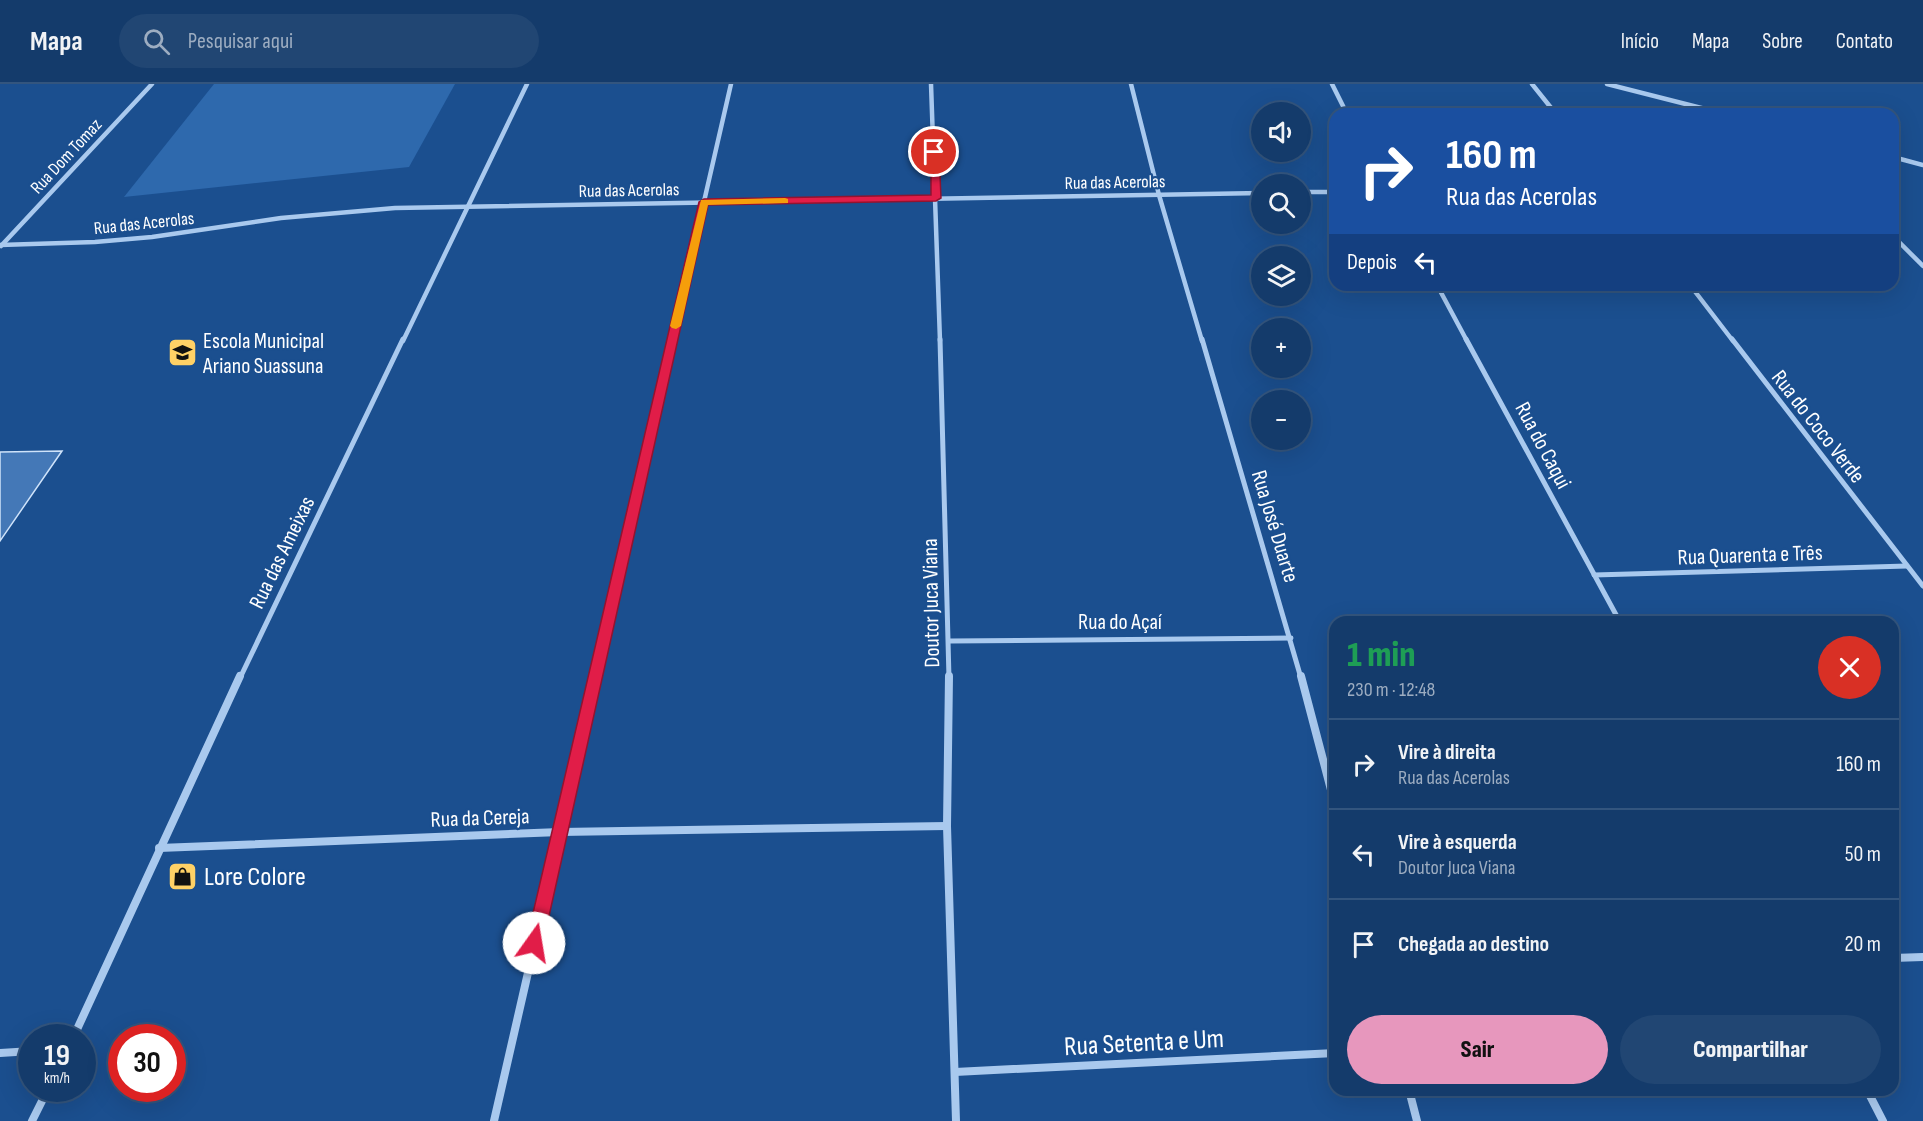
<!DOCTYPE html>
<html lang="pt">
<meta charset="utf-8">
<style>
body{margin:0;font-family:"Sofia Sans Condensed",sans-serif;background:#214673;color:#f1f3f6;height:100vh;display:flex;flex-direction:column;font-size:22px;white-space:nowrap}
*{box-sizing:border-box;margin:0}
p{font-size:20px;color:#9dadc1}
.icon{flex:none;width:33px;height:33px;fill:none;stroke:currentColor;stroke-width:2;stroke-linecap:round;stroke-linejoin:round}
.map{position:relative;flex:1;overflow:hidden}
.drawer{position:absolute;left:1329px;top:532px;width:570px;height:480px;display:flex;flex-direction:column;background:#143b6b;border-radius:18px;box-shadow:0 6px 24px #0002,0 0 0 2px #33557e}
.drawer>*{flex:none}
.guide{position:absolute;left:1329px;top:24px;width:570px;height:183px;border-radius:18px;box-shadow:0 6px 24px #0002,0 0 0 2px #33557e;background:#1a4fa0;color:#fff;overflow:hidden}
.controls{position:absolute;left:1251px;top:18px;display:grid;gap:12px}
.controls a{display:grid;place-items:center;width:60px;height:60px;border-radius:50%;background:#143b6b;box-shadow:0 6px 24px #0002,0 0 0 2px #33557e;font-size:30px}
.speed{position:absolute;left:18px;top:940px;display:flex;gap:12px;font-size:30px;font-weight:700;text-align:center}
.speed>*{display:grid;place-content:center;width:78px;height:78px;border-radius:50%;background:#143b6b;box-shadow:0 6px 24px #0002,0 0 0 2px #33557e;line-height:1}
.speed small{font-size:15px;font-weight:400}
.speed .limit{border:9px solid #d22;background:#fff;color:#111}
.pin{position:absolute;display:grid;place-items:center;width:51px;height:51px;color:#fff;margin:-26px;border:3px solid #fff;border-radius:50%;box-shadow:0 2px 6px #0007}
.me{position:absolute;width:66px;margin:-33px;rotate:13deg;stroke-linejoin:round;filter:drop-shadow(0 0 4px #0008)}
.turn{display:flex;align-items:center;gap:21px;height:126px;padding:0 18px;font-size:27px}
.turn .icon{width:78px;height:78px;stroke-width:2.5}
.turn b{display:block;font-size:42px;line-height:51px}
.then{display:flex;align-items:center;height:57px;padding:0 18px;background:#0003;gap:12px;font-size:22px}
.round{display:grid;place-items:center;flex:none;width:63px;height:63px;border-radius:32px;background:#214673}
.summary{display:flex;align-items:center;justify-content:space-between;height:102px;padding:0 18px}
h1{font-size:36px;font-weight:800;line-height:45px;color:#1e9e55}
.primary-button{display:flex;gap:12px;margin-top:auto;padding:12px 18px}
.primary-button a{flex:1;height:69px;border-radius:36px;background:#e797bd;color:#111;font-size:24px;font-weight:800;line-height:69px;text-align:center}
.primary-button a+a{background:#214673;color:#f1f3f6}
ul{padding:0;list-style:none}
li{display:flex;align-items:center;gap:18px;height:90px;padding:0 18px;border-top:2px solid #33557e}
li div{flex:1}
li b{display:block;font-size:22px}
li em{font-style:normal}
header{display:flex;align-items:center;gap:36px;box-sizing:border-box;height:84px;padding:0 30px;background:#143b6b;border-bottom:2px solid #33557e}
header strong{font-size:28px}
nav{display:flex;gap:33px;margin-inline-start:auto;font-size:21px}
.search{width:420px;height:54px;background:#214673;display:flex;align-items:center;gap:15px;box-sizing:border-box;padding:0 21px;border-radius:33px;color:#9dadc1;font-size:22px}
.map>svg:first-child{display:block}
.green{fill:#2e69ad}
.building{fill:#4478b7;stroke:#cfe3fa;stroke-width:1.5}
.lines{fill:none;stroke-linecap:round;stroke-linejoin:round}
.minor-far2{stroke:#a9c9ee;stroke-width:4.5}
.minor-far1{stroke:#a9c9ee;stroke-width:5}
.minor{stroke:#a9c9ee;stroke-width:8}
.route{fill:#e11d48;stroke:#92132f;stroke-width:1.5}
.slow{fill:#f59e0b}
.labels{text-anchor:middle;stroke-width:4.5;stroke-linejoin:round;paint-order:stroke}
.far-street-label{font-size:18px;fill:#fff;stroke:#1b4f8f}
.poi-label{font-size:22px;fill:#fff;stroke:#1b4f8f;text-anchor:start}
.street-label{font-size:22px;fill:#fff;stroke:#1b4f8f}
.near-poi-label{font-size:27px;fill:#fff;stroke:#1b4f8f;text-anchor:start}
.near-street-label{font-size:27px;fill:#fff;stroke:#1b4f8f}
</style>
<header>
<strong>Mapa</strong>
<div class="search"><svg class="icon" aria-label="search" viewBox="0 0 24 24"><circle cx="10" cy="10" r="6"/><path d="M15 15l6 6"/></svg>Pesquisar aqui</div>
<nav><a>Início</a><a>Mapa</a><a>Sobre</a><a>Contato</a></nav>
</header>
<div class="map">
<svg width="1923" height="1037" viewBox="0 0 1923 1037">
<rect width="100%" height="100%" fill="#1b4f8f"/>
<!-- green -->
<path class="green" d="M214 0H455L409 83 124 113Z"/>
<!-- building -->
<path class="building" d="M62 367 0 457V368Z"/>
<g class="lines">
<!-- minor-far2 -->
<g class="minor-far2">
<path d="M931 0 940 257"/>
<path d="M1131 0 1159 111 1202 257"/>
<path d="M1332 0 1347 30"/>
<path d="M1532 0 1556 30"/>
<path d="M1607 0 1725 30"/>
<path d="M1893 73 1923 81"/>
<path d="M1300 108H1335"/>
<path d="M1893 152 1923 182"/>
<path d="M0 161 95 158 152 153 281 134 395 124 1262 109"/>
<path d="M1 162 152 0"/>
<path d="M1437 201 1467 257"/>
<path d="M1690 201 1733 257"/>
<path d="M403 257 527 0"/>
<path d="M672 257 731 0"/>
</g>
<!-- minor-far1 -->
<g class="minor-far1">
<path d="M940 255 949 594"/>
<path d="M1202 255 1301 594"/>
<path d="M1466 255 1620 538"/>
<path d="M1732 255 1923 502"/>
<path d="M1594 491 1907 482"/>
<path d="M950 557 1291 554"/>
<path d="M240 594 403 255"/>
<path d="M595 594 673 255"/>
</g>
<!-- minor -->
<g class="minor">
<path d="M949 592 947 742 956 1037"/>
<path d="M1301 592 1335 721"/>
<path d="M159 764 560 748 947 742"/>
<path d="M1893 874 1923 873"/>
<path d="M73 954 240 592"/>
<path d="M0 969 32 967"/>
<path d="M955 988 1335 969"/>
<path d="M1409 1006 1417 1037"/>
<path d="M1867 1006 1883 1037"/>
<path d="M32 1037 48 1005"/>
<path d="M494 1037 596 592"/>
</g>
</g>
<!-- route -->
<path class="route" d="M931 66 939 68 941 114 936 117 708 121 543 859 541 865 534 867 528 865 526 859 699 118 704 115 931 111Z"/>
<!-- slow -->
<path class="slow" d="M785 114 788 115V119L708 121 681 242 676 245 672 244 670 242 701 116Z"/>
<!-- icons -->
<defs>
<symbol id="school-square" viewBox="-11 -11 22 22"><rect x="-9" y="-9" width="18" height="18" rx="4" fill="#ffd166" stroke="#1b4f8f"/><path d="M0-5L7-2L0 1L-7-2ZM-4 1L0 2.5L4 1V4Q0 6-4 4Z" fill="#111"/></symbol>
<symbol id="shop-square" viewBox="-11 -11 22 22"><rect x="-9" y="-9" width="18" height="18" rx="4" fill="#ffd166" stroke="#1b4f8f"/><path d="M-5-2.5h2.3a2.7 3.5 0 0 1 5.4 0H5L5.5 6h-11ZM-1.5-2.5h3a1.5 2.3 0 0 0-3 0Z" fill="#111"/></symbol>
</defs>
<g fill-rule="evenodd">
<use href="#school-square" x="166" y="252" width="33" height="33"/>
<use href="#shop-square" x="166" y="776" width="33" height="33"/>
</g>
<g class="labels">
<!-- far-street labels -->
<g class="far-street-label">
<text transform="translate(66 72) rotate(-47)" y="6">Rua Dom Tomaz</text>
<text transform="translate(1115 98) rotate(-1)" y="6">Rua das Acerolas</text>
<text transform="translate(629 106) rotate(-1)" y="6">Rua das Acerolas</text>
<text transform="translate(144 139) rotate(-6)" y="6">Rua das Acerolas</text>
</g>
<!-- poi labels -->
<g class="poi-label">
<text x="203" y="264">Escola Municipal<tspan x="203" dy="25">Ariano Suassuna</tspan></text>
</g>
<!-- street labels -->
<g class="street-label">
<text transform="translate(1819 342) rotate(52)" y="8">Rua do Coco Verde</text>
<text transform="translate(1544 361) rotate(62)" y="8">Rua do Caqui</text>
<text transform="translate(1276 442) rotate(73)" y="8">Rua José Duarte</text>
<text transform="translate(281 468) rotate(-64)" y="8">Rua das Ameixas</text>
<text transform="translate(1750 470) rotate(-2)" y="8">Rua Quarenta e Três</text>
<text transform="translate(930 519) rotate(-91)" y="8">Doutor Juca Viana</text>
<text x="1120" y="545">Rua do Açaí</text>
<text transform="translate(480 733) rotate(-2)" y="8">Rua da Cereja</text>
</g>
<!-- near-poi labels -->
<g class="near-poi-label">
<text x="204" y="801">Lore Colore</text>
</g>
<!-- near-street labels -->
<g class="near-street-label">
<text transform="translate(1144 958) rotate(-3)" y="9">Rua Setenta e Um</text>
</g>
</g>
</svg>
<div class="controls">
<a><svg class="icon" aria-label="sound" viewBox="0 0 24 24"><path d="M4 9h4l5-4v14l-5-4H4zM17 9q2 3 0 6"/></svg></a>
<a><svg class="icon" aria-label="search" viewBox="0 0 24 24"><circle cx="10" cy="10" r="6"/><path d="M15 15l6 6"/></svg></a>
<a><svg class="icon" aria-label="layers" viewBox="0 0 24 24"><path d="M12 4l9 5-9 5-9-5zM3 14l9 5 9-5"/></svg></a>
<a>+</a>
<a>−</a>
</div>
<div class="speed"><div>19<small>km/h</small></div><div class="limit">30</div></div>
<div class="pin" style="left:934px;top:68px;background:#d93025"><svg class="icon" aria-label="arrive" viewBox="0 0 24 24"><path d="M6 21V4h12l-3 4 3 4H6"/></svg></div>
<svg class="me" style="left:534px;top:859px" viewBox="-20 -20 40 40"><circle r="19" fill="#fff"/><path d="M0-13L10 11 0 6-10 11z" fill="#e11d48"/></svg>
<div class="guide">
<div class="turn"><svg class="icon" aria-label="right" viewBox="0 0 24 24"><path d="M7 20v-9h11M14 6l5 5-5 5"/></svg><div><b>160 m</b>Rua das Acerolas</div></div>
<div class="then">Depois<svg class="icon" aria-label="left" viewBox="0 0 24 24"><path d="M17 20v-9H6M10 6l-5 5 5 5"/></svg></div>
</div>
<section class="drawer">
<div class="summary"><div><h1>1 min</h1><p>230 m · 12:48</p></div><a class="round" style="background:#d93025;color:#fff"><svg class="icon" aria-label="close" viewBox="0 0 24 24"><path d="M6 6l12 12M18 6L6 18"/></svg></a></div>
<ul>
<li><svg class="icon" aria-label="right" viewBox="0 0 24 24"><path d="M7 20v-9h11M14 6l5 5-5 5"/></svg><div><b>Vire à direita</b><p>Rua das Acerolas</p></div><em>160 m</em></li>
<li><svg class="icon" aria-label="left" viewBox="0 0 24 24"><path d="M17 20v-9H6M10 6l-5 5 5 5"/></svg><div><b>Vire à esquerda</b><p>Doutor Juca Viana</p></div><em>50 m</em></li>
<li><svg class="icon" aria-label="arrive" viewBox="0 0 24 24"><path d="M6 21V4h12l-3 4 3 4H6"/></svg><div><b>Chegada ao destino</b></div><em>20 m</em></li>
</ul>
<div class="primary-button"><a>Sair</a><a>Compartilhar</a></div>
</section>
</div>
